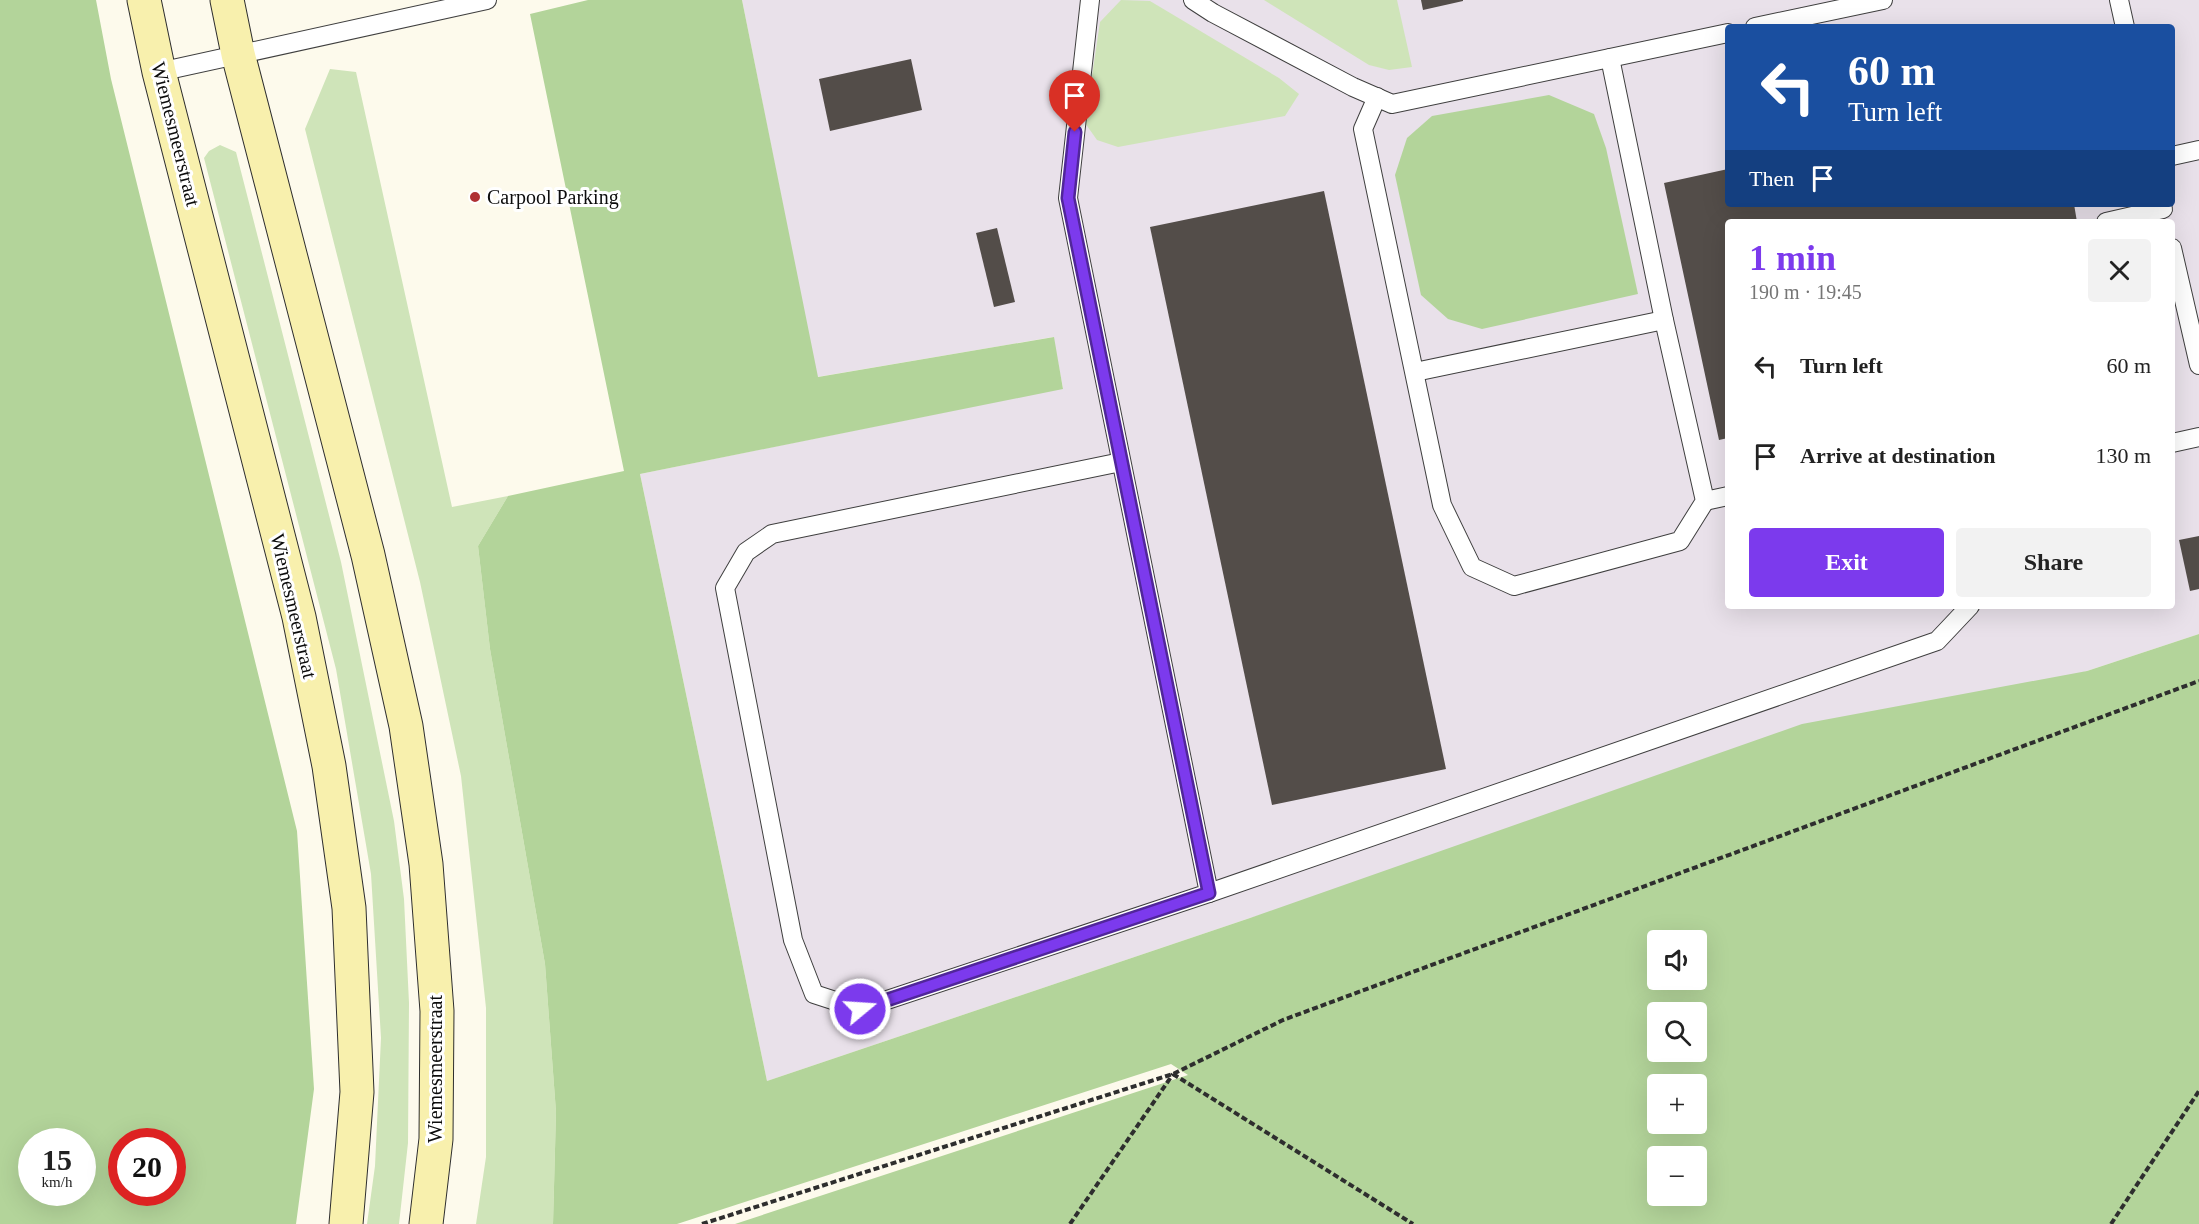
<!DOCTYPE html>
<meta charset="utf-8">
<style>
body{margin:0;font-family:Georgia,serif;background:#f2f2f2;color:#222;height:100vh;display:flex;flex-direction:column;font-size:22px;white-space:nowrap}
*{box-sizing:border-box;margin:0}
p{font-size:20px;color:#767676}
.icon{flex:none;width:33px;height:33px;fill:none;stroke:currentColor;stroke-width:2;stroke-linecap:round;stroke-linejoin:round}
.map{position:relative;flex:1;overflow:hidden}
.sheet{position:absolute;left:1725px;top:219px;width:450px;height:390px;display:flex;flex-direction:column;background:#fff;border-radius:6px;box-shadow:0 6px 24px #0002}
.sheet>*{flex:none}
.banner{position:absolute;left:1725px;top:24px;width:450px;height:183px;border-radius:6px;box-shadow:0 6px 24px #0002;background:#1a4fa0;color:#fff;overflow:hidden}
.controls{position:absolute;left:1647px;top:930px;display:grid;gap:12px}
.controls a{display:grid;place-items:center;width:60px;height:60px;border-radius:6px;background:#fff;box-shadow:0 6px 24px #0002;font-size:30px}
.speed{position:absolute;left:18px;top:1128px;display:flex;gap:12px;font-size:30px;font-weight:700;text-align:center}
.speed>*{display:grid;place-content:center;width:78px;height:78px;border-radius:50%;background:#fff;box-shadow:0 6px 24px #0002;line-height:1}
.speed small{font-size:15px;font-weight:400}
.speed .limit{border:9px solid #d22;background:#fff;color:#111}
.pin{position:absolute;display:grid;place-items:center;width:51px;height:51px;color:#fff;margin:-62px -26px;border-radius:50% 50% 50% 0;rotate:-45deg;box-shadow:0 0 6px #0007}
.pin .icon{rotate:45deg}
.me{position:absolute;width:66px;margin:-33px;rotate:72deg;stroke-linejoin:round;filter:drop-shadow(0 0 4px #0008)}
.turn{display:flex;align-items:center;gap:21px;height:126px;padding:0 24px;font-size:27px}
.turn .icon{width:78px;height:78px;stroke-width:2.5}
.turn b{display:block;font-size:42px;line-height:51px}
.then{display:flex;align-items:center;height:57px;padding:0 24px;background:#0003;gap:12px;font-size:22px}
.round{display:grid;place-items:center;flex:none;width:63px;height:63px;border-radius:6px;background:#f2f2f2}
.summary{display:flex;align-items:center;justify-content:space-between;height:102px;padding:0 24px}
h1{font-size:36px;font-weight:600;line-height:45px;color:#7c3aed}
.cta{display:flex;gap:12px;margin-top:auto;padding:12px 24px}
.cta a{flex:1;height:69px;border-radius:6px;background:#7c3aed;color:#fff;font-size:24px;font-weight:600;line-height:69px;text-align:center}
.cta a+a{background:#f2f2f2;color:#222}
ul{padding:0;list-style:none}
li{display:flex;align-items:center;gap:18px;height:90px;padding:0 24px}
li div{flex:1}
li b{display:block;font-size:22px}
li em{font-style:normal}
.map>svg:first-child{display:block}
.industrial{fill:#e9e1ea;fill-rule:evenodd}
.green{fill:#cfe4b9}
.forest{fill:#b3d49a;fill-rule:evenodd}
.building{fill:#534d49}
.lines{fill:none;stroke-linecap:round;stroke-linejoin:round}
.service-casing{stroke:#3f3f3f;stroke-width:20}
.secondary-casing{stroke:#2e2e2e;stroke-width:35}
.path{stroke:#2e2e2e;stroke-width:4;stroke-dasharray:6 3;stroke-linecap:butt}
.service{stroke:#fff;stroke-width:18}
.secondary{stroke:#f8f0ad;stroke-width:33}
.route-casing{stroke:#51269a;stroke-width:15}
.route{stroke:#7c3aed;stroke-width:10}
.poi-dot{fill:#af3135;stroke:#fff;stroke-width:2}
.labels{text-anchor:middle;stroke-width:6;stroke-linejoin:round;paint-order:stroke}
.street-label{font-size:20px;fill:#0c0c0c;stroke:#fff}
.poi-label{font-size:20px;fill:#0c0c0c;stroke:#fff;text-anchor:start}
</style>
<div class="map">
<svg width="2199" height="1224" viewBox="0 0 2199 1224">
<rect width="100%" height="100%" fill="#fdfaec"/>
<!-- industrial -->
<path class="industrial" d="M742 0H2199V634L2087 671 1250 918 767 1081 640 474 1063 388 1053 337 817 377ZM1728 27H2172V204H1728ZM1728 222H2172V606H1728Z"/>
<!-- green -->
<g class="green">
<path d="M1121 0 1150 1 1279 78 1299 94 1285 116 1118 147 1097 140 1085 123 1100 22Z"/>
<path d="M1264 0H1397L1412 67 1389 70 1369 65Z"/>
<path d="M330 69 356 72 452 507 508 496 478 546 490 649 545 964 556 1112 553 1224H476L486 1157V1008L461 776 420 582 305 129Z"/>
<path d="M220 145 236 152 341 562 394 821 404 899 409 1003 408 1143 399 1224H367L375 1166 381 1038 371 874 336 669 204 158 209 151Z"/>
</g>
<!-- forest -->
<g class="forest">
<path d="M0 0H96L111 79 297 831 314 1089 296 1224H0ZM32 1142H82V1192H32ZM122 1142H172V1192H122Z"/>
<path d="M588 0H742L818 377 1054 337 1063 389 640 474 767 1081 1250 918 1802 724 2087 671 2199 634V1224H735L1188 1075 1171 1064 677 1224H553L556 1112 545 964 490 649 478 546 508 496 624 471 530 14ZM1658 940H1696V980H1658ZM1658 1012H1696V1052H1658ZM1658 1084H1696V1124H1658ZM1658 1156H1696V1196H1658Z"/>
<path d="M1549 95 1594 114 1606 148 1638 294 1482 329 1448 319 1421 295 1395 175 1407 138 1432 116Z"/>
</g>
<!-- building -->
<g class="building">
<path d="M1421 0H1463V1L1423 10Z"/>
<path d="M911 59 922 110 830 131 819 79Z"/>
<path d="M1728 169V204H2074L2077 222H1728V438L1719 440 1664 183Z"/>
<path d="M1324 191 1446 769 1272 805 1150 227Z"/>
<path d="M997 228 1015 302 994 307 976 233Z"/>
<path d="M2199 536V589L2190 591 2179 540Z"/>
</g>
<g class="lines">
<defs>
<g id="service">
<path d="M1090 0 1068 198 1209 893 860 1009 814 994 793 940 725 588 746 552 772 534 1121 462"/>
<path d="M1193 0 1213 13 1353 87 1392 104 1728 33"/>
<path d="M2119 0 2125 27"/>
<path d="M1755 27 1883 0"/>
<path d="M159 72 487 0"/>
<path d="M1377 97 1363 129 1442 505 1472 567 1514 586 1680 541 1705 501 1664 320 1610 58"/>
<path d="M2172 156 2199 150"/>
<path d="M2106 222 2163 209"/>
<path d="M2172 248 2199 365"/>
<path d="M1415 372 1664 320"/>
<path d="M2172 443 2199 437"/>
<path d="M1705 501 1728 496"/>
<path d="M1209 893 1937 641 1970 606"/>
</g>
<g id="secondary">
<path d="M144 0 159 72 299 617 329 766 349 908 357 1092 346 1224"/>
<path d="M227 0 238 54 368 555 406 726 426 864 437 1011 436 1139 426 1224"/>
</g>
</defs>
<!-- service casing -->
<use href="#service" class="service-casing"/>
<!-- secondary casing -->
<use href="#secondary" class="secondary-casing"/>
<!-- path -->
<g class="path">
<path d="M1173 1074 1413 1224"/>
<path d="M702 1224 1173 1074 1283 1020 2199 681"/>
<path d="M1070 1224 1173 1074"/>
<path d="M2111 1224 2199 1091"/>
</g>
<!-- service -->
<use href="#service" class="service"/>
<!-- secondary -->
<use href="#secondary" class="secondary"/>
</g>
<g class="lines">
<defs>
<path id="route" d="M860 1009 1209 893 1068 198 1075 132"/>
</defs>
<!-- route casing -->
<use href="#route" class="route-casing"/>
<!-- route -->
<use href="#route" class="route"/>
</g>
<!-- markers -->
<circle class="poi-dot" cx="475" cy="197" r="6"/>
<g class="labels">
<!-- street labels -->
<g class="street-label">
<text transform="translate(176 134) rotate(76)" y="7">Wiemesmeerstraat</text>
<text transform="translate(294 606) rotate(77)" y="7">Wiemesmeerstraat</text>
<text transform="translate(435 1069) rotate(-90)" y="7">Wiemesmeerstraat</text>
</g>
<!-- poi labels -->
<g class="poi-label">
<text x="487" y="204">Carpool Parking</text>
</g>
</g>
</svg>
<div class="controls">
<a><svg class="icon" aria-label="sound" viewBox="0 0 24 24"><path d="M4 9h4l5-4v14l-5-4H4zM17 9q2 3 0 6"/></svg></a>
<a><svg class="icon" aria-label="search" viewBox="0 0 24 24"><circle cx="10" cy="10" r="6"/><path d="M15 15l6 6"/></svg></a>
<a>+</a>
<a>−</a>
</div>
<div class="speed"><div>15<small>km/h</small></div><div class="limit">20</div></div>
<div class="pin" style="left:1075px;top:132px;background:#d93025"><svg class="icon" aria-label="arrive" viewBox="0 0 24 24"><path d="M6 21V4h12l-3 4 3 4H6"/></svg></div>
<svg class="me" style="left:860px;top:1009px" viewBox="-20 -20 40 40"><circle r="17" fill="#7c3aed" stroke="#fff" stroke-width="3"/><path d="M0-11L8 9 0 5-8 9z" fill="#fff"/></svg>
<div class="banner">
<div class="turn"><svg class="icon" aria-label="left" viewBox="0 0 24 24"><path d="M17 20v-9H6M10 6l-5 5 5 5"/></svg><div><b>60 m</b>Turn left</div></div>
<div class="then">Then<svg class="icon" aria-label="arrive" viewBox="0 0 24 24"><path d="M6 21V4h12l-3 4 3 4H6"/></svg></div>
</div>
<section class="sheet">
<div class="summary"><div><h1>1 min</h1><p>190 m · 19:45</p></div><a class="round"><svg class="icon" aria-label="close" viewBox="0 0 24 24"><path d="M6 6l12 12M18 6L6 18"/></svg></a></div>
<ul>
<li><svg class="icon" aria-label="left" viewBox="0 0 24 24"><path d="M17 20v-9H6M10 6l-5 5 5 5"/></svg><div><b>Turn left</b></div><em>60 m</em></li>
<li><svg class="icon" aria-label="arrive" viewBox="0 0 24 24"><path d="M6 21V4h12l-3 4 3 4H6"/></svg><div><b>Arrive at destination</b></div><em>130 m</em></li>
</ul>
<div class="cta"><a>Exit</a><a>Share</a></div>
</section>
</div>
